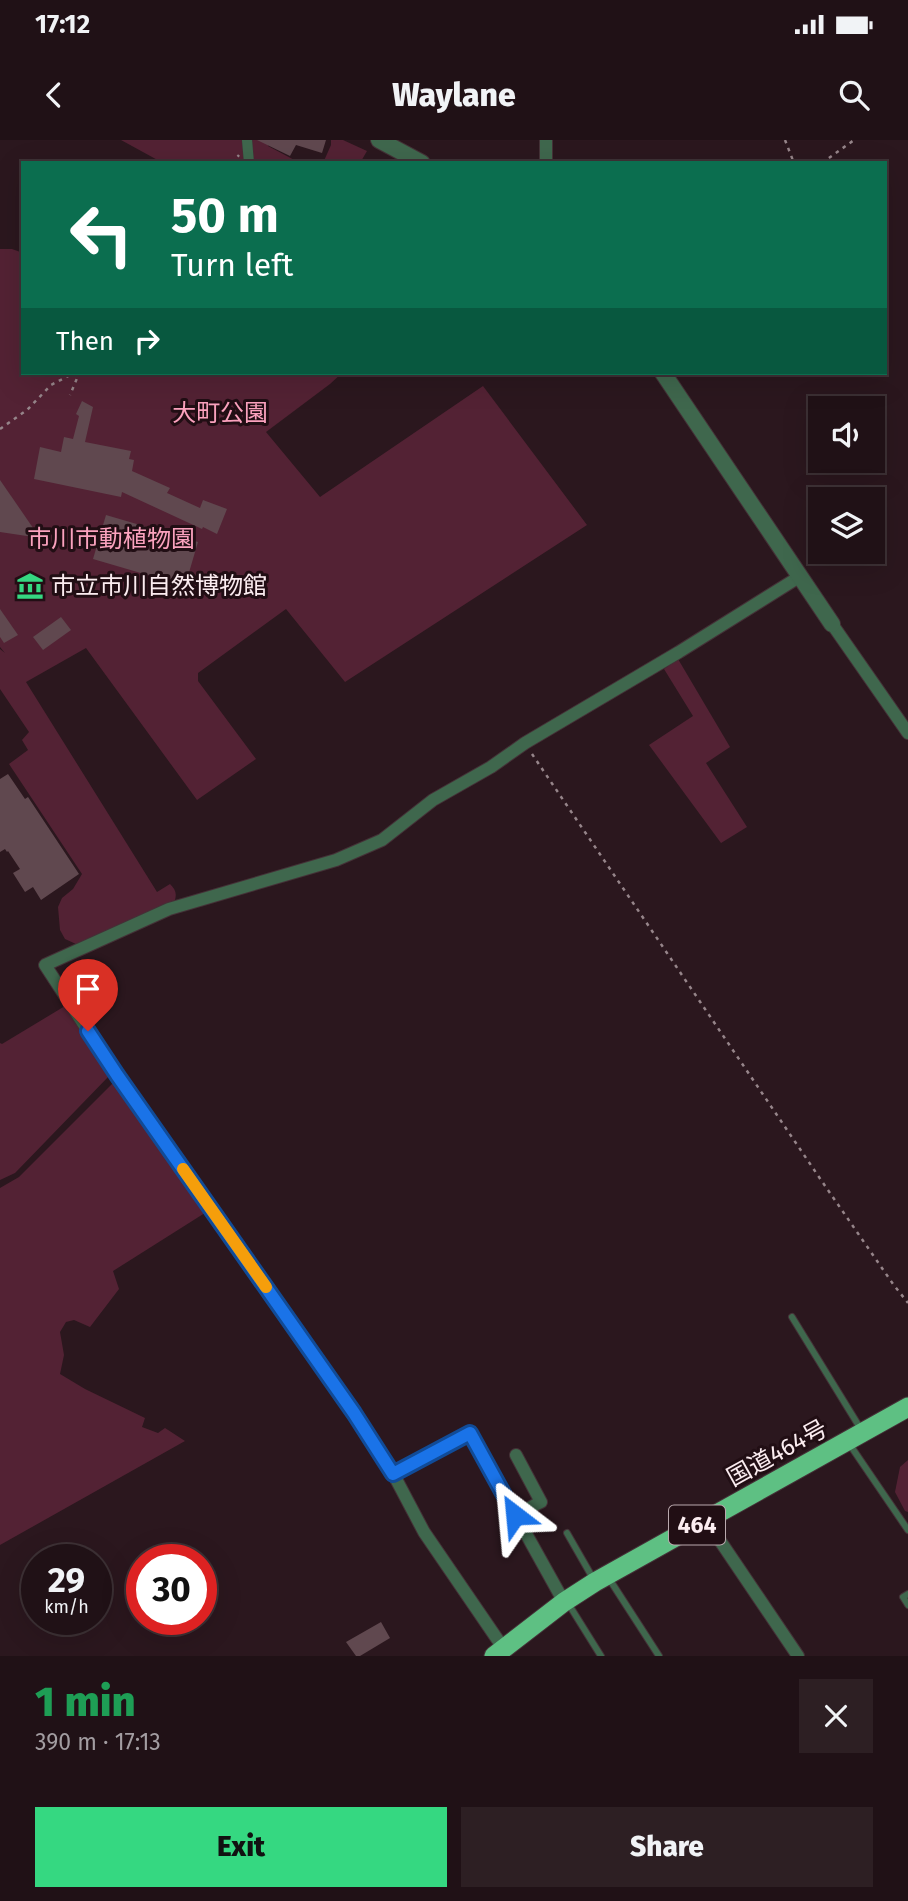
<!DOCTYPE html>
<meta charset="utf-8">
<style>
body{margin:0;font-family:"Fira Sans","Noto Sans JP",sans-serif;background:#2d1f23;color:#f1f3f6;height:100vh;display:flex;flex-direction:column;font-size:26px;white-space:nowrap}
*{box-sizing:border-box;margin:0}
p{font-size:23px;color:#a29da1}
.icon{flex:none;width:38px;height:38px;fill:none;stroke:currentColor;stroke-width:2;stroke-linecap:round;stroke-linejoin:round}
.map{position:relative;height:1516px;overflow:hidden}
.details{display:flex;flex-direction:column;background:#201116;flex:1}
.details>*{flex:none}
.guide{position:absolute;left:21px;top:21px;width:866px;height:214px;border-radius:0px;box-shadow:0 7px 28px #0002,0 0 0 2px #3d3135;background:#0b6e4f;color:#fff;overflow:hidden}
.controls{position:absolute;left:808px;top:256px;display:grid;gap:14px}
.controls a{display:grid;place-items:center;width:77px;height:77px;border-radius:0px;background:#201116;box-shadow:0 7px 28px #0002,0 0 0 2px #3d3135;font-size:35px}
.speed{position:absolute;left:21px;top:1404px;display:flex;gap:14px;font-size:35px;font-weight:700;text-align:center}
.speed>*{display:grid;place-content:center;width:91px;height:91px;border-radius:50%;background:#201116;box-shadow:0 7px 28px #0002,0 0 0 2px #3d3135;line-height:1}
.speed small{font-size:18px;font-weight:400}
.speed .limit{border:10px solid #d22;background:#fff;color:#111}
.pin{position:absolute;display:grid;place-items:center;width:60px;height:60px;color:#fff;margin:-72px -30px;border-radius:50% 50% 50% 0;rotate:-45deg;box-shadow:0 0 7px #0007}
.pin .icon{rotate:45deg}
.me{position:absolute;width:77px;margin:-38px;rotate:331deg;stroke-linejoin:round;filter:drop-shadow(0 0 5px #0008)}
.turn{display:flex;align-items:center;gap:24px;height:147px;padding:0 35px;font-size:32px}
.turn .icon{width:91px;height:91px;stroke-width:2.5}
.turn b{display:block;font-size:49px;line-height:60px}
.then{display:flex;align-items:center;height:66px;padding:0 35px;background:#0003;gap:14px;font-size:26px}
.round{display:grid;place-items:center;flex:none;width:74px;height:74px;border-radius:0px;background:#2d1f23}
.headline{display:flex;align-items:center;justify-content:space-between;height:119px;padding:0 35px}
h1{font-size:42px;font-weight:800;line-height:52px;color:#1e9e55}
.action{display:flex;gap:14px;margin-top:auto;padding:14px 35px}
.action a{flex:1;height:80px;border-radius:0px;background:#35d881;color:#111;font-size:28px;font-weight:800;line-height:80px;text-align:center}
.action a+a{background:#2d1f23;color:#f1f3f6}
.status{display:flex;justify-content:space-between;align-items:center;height:49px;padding:0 35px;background:#201116;direction:ltr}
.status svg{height:19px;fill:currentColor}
header{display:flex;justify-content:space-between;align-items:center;height:91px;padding:0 35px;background:#201116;font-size:32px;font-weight:800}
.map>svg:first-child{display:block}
.green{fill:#532234}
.building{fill:#60484f}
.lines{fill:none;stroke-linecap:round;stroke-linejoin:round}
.service-casing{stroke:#443137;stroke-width:8}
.pedestrian-casing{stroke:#443137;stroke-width:11}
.minor-casing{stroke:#443137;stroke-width:14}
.tertiary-casing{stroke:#443137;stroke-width:18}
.trunk-casing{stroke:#443137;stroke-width:21}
.path{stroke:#96858a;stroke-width:2.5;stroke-dasharray:3.5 5;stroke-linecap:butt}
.service{stroke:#3f674d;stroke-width:6}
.pedestrian{stroke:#3f674d;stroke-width:10}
.minor{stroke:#3f674d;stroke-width:12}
.tertiary{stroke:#3f674d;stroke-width:16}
.trunk{stroke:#5ec083;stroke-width:19}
.route-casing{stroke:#114b97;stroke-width:18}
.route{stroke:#1a73e8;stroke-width:12}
.slow{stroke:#f59e0b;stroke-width:12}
.labels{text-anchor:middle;stroke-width:6;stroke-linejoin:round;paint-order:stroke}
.shield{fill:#210e14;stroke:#baa9ae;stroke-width:2}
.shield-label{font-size:23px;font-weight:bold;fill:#fbecf0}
.park-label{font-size:24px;fill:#fba2be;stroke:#210e14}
.poi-label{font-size:24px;fill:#fbecf0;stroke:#210e14;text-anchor:start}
.street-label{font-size:24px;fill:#fbecf0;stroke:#210e14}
</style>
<div class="status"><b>17:12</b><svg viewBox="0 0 49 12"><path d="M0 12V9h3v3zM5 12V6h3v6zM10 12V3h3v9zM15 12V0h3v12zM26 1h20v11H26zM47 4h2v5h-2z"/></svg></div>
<header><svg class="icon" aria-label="back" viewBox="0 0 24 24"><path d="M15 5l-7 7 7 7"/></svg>Waylane<svg class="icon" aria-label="search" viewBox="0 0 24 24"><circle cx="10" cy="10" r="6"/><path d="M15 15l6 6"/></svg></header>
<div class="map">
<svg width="908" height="1516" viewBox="0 0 908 1516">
<rect width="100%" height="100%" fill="#2b171e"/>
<!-- green -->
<g class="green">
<path d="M121 0H271L268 6 300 23H163Z"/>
<path d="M331 0H343L367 11 360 23H323L331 5Z"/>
<path d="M0 109H12L23 113V233H342L330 244 266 292 320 357 483 246 587 385 345 542 286 469 198 533V541L256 619 197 660 86 508 26 542 157 752 170 744C175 749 177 753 175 760L168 764 76 804 65 799 60 790 58 767 62 758 73 749 82 734 9 624 28 610 22 600 29 592 0 549V509L5 513 0 507Z"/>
<path d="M678 519 730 607 706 623 747 687 721 703 649 605 693 576 664 529Z"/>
<path d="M65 866 109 936 15 1033 0 1040V903L2 904Z"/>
<path d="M116 940 208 1071 113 1131 119 1149 90 1187 74 1180 66 1182 60 1192 64 1215 60 1234 85 1249 145 1278 142 1287 158 1293 165 1288 185 1301 0 1405V1048L19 1037Z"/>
<path d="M908 1320V1372L905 1371 895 1352 900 1327Z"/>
</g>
<!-- building -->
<g class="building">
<path d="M257 0H326L322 13 296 5 290 16Z"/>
<path d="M82 261 93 267 85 302 131 311 129 319 134 320 132 331 170 348 167 353 200 368 203 360 227 369 217 394 203 387 202 389 122 352 121 357 34 339 40 307 61 312 64 297 73 299 79 276 76 274Z"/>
<path d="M0 340 40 398 0 392Z"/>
<path d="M106 375 198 402 185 446 93 419Z"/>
<path d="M0 469 18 495 4 503 0 497Z"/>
<path d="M61 477 71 490 43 510 33 497Z"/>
<path d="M8 634 25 659 28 657 79 734 41 760 33 747 25 752 13 733 20 729 8 711 7 712 5 709 0 712V639Z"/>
<path d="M381 1482 390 1498 360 1516H356L346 1502Z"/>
</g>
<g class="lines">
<defs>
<g id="service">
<path d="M792 1177 862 1291"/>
<path d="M848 1302 908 1390"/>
<path d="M567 1393 594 1440"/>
<path d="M608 1437 659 1516"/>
<path d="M908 1454 903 1457 908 1465"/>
<path d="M568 1465 571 1468 601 1516"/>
</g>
<path id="pedestrian" d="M247 0 249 23"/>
<g id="minor">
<path d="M546 23V0"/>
<path d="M832 484 908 593"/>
<path d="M393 1334 470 1293 564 1462"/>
<path d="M515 1375 541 1362 516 1315"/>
<path d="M706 1380 798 1516"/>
<path d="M504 1509 424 1392 396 1339 354 1273 117 935 45 825 169 769 336 720 382 700 433 660 491 627 525 603 679 512 799 437"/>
</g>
<g id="tertiary">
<path d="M379 0 422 23"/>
<path d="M663 233 832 484"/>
</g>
<path id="trunk" d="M494 1516 564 1462 595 1442 908 1267"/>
</defs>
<!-- service casing -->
<use href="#service" class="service-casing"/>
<!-- pedestrian casing -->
<use href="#pedestrian" class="pedestrian-casing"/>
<!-- minor casing -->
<use href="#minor" class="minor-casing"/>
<!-- tertiary casing -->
<use href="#tertiary" class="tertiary-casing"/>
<!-- trunk casing -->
<use href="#trunk" class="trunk-casing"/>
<!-- path -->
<g class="path">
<path d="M785 0 794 23"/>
<path d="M232 23 239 15"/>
<path d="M822 23 854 0"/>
<path d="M0 289 27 270 51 245 74 233 78 236 70 255"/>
<path d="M532 614 821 1040 893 1144 908 1163"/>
</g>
<!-- service -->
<use href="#service" class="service"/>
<!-- pedestrian -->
<use href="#pedestrian" class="pedestrian"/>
<!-- minor -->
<use href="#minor" class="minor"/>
<!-- tertiary -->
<use href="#tertiary" class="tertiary"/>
<!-- trunk -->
<use href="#trunk" class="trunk"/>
</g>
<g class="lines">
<defs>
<path id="route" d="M88 891 117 935 354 1273 393 1334 470 1293 515 1375"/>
</defs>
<!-- route casing -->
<use href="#route" class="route-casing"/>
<!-- route -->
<use href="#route" class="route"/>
<!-- slow -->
<path class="slow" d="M183 1029 266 1147"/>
</g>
<!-- icons -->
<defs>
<symbol id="museum-bare" viewBox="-9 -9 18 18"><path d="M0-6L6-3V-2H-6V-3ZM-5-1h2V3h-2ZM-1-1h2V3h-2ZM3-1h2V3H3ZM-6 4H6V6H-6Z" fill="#35d881" stroke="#210e14" stroke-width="2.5" paint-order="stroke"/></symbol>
</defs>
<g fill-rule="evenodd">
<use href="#museum-bare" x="11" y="427" width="38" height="38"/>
</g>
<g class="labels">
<!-- shield labels -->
<rect class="shield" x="669" y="1365.5" width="56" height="39" rx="5"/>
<g class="shield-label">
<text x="697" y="1393">464</text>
</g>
<!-- park labels -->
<g class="park-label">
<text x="220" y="281">大町公園</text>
<text x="111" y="407">市川市動植物園</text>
</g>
<!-- poi labels -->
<g class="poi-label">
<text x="51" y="454">市立市川自然博物館</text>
</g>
<!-- street labels -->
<g class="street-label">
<text transform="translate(777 1313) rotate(-29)" y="8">国道464号</text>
</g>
</g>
</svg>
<div class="controls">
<a><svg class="icon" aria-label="sound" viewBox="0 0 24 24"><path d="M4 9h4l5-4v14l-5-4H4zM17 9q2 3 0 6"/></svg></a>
<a><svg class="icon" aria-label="layers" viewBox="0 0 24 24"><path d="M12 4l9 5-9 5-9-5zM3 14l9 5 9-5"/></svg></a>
</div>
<div class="speed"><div>29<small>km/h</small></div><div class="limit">30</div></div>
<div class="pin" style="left:88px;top:891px;background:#d93025"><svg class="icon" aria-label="arrive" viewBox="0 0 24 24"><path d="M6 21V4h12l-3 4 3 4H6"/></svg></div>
<svg class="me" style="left:515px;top:1375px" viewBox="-20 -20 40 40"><path d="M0-17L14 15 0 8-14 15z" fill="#1a73e8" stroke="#fff" stroke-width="4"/></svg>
<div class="guide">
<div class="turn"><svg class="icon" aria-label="left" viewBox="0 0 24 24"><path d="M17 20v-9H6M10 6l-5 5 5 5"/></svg><div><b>50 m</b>Turn left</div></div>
<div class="then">Then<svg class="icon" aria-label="right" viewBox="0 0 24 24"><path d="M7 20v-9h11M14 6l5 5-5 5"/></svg></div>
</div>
</div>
<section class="details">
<div class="headline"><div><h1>1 min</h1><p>390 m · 17:13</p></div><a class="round"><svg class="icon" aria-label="close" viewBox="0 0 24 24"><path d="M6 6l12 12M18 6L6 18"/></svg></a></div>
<div class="action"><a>Exit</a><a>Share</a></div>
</section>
